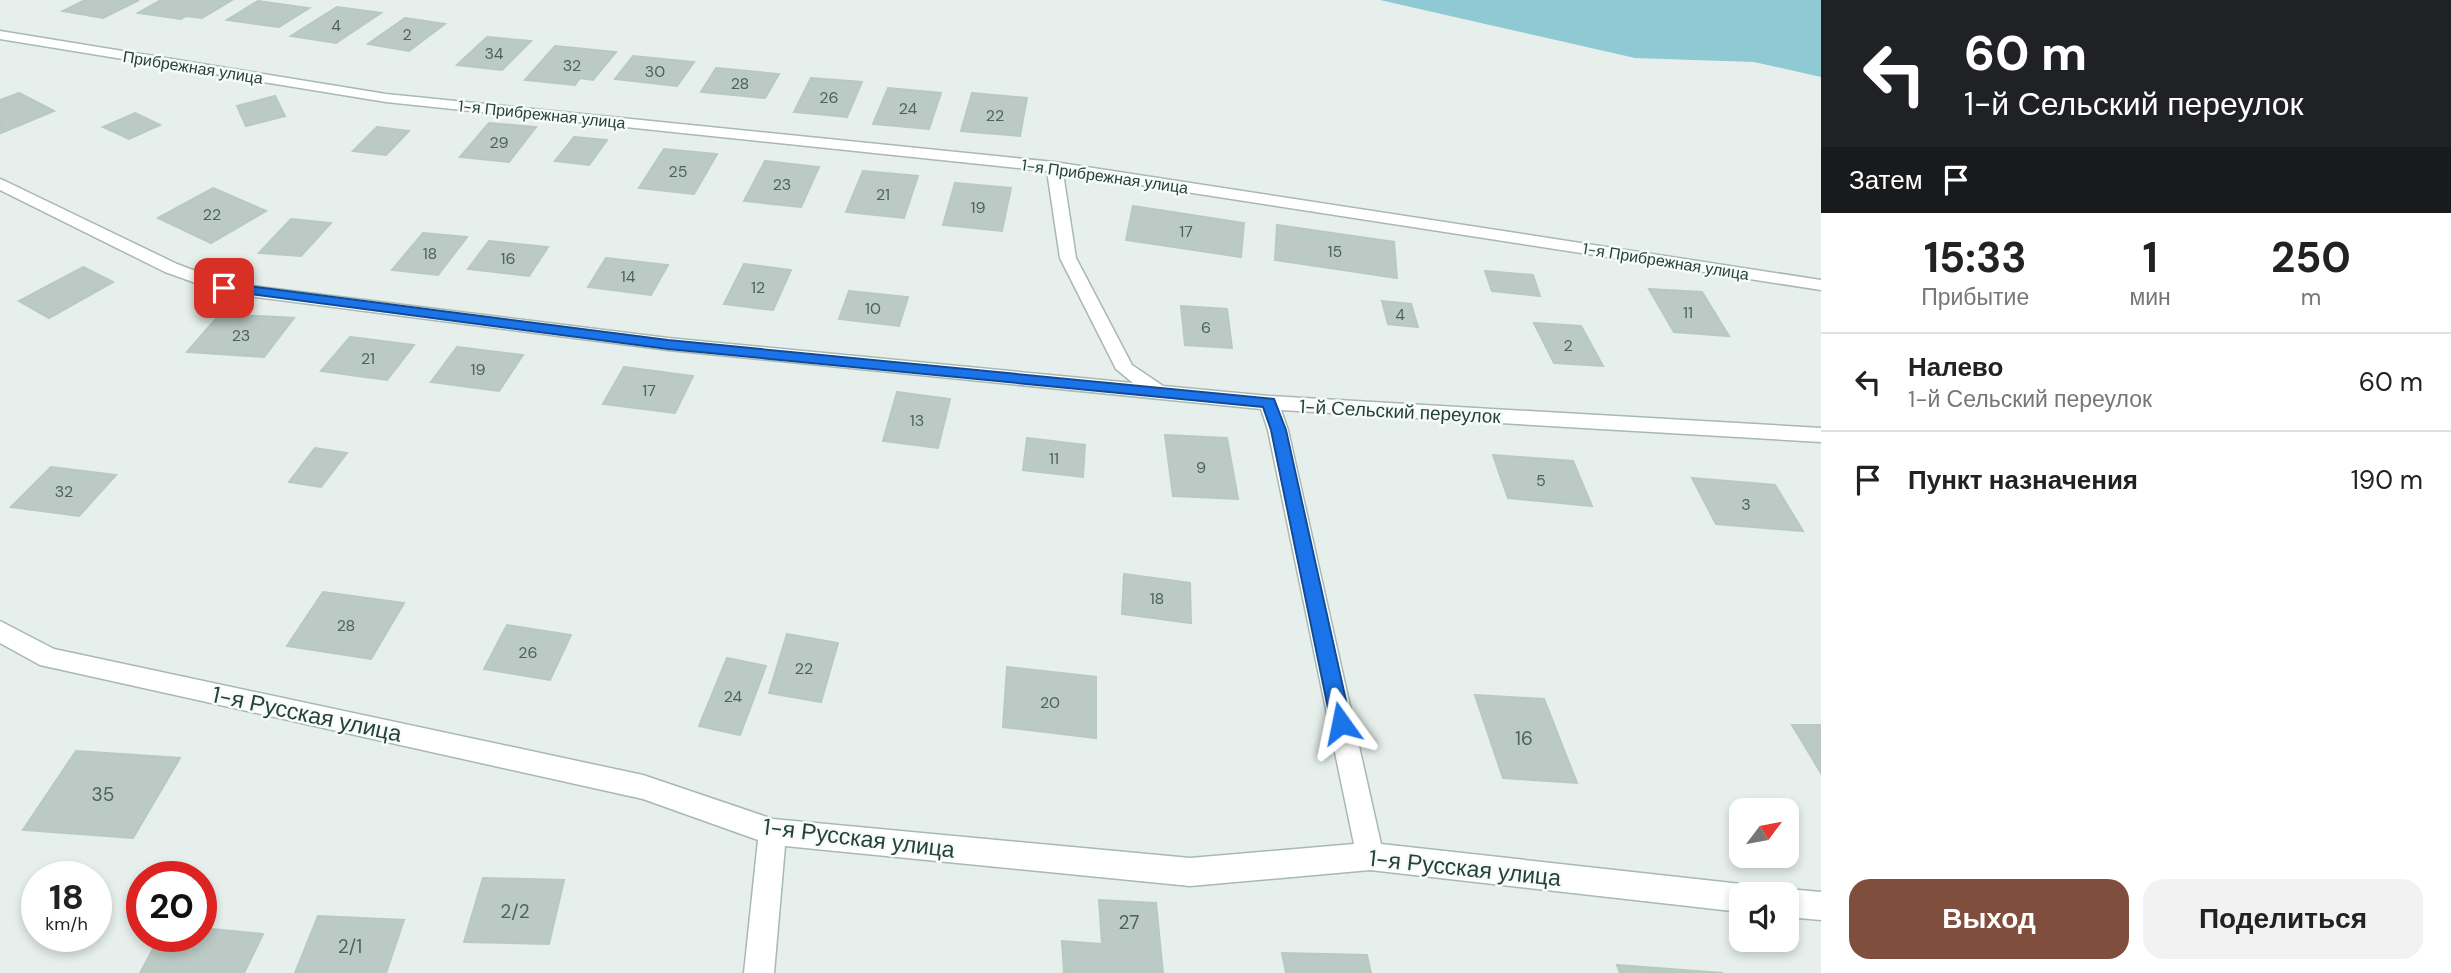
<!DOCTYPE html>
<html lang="ru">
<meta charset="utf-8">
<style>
body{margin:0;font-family:"DM Sans",sans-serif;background:#f2f2f2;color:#222;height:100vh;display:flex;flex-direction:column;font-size:26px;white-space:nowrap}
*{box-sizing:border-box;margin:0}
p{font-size:23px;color:#767676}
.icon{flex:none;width:38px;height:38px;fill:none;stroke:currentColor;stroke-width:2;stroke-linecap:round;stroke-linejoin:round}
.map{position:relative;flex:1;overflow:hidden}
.drawer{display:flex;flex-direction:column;background:#fff;width:630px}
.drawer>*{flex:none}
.banner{background:#202124;color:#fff;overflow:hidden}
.needle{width:46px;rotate:58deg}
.controls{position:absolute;left:1729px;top:798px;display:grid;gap:14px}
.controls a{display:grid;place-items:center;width:70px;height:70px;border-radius:14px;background:#fff;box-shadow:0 4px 10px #0003;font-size:35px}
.speed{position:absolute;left:21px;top:861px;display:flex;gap:14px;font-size:35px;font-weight:700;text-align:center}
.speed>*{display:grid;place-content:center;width:91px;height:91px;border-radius:50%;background:#fff;box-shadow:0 4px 10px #0003;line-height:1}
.speed small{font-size:18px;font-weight:400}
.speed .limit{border:10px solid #d22;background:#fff;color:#111}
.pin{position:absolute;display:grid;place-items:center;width:60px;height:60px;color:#fff;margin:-30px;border-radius:14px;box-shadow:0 4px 10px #0006}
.me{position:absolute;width:77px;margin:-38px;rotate:348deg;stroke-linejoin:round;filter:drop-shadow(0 0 5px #0008)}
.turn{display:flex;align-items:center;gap:24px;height:147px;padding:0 28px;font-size:32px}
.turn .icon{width:91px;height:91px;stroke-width:2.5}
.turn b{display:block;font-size:49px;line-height:60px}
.then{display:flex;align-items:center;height:66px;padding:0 28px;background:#0003;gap:14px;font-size:26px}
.eta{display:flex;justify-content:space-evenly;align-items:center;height:119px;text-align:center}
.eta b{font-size:42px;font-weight:700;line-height:49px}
.button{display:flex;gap:14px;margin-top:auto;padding:14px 28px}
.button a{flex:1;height:80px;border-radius:21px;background:#804e3d;color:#fff;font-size:28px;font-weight:700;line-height:80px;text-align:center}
.button a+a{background:#f2f2f2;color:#222}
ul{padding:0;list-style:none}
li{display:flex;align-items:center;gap:21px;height:98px;padding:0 28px;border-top:2px solid #e0e0e0}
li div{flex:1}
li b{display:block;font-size:26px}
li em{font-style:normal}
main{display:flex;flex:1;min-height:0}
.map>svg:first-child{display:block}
.water{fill:#8ec9d4}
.building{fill:#bbcac4;stroke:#b8c9c2;stroke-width:2}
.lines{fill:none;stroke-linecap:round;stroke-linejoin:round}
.minor-casing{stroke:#a8b8b2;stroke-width:3}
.minor{fill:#fff;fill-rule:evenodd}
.route{fill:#1a73e8;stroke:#114b97;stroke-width:2}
.labels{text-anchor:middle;stroke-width:5;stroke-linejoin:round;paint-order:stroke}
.number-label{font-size:16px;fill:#4a645c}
.far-street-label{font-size:16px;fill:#24423a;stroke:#f7fbf9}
.street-label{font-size:19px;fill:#24423a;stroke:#f7fbf9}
.near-number-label{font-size:19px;fill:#4a645c}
.near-street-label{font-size:23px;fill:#24423a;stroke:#f7fbf9}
</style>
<main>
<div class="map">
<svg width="1821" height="973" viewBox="0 0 1821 973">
<rect width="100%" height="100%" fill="#e6efeb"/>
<!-- water -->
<path class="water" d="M1380 0H1821V77L1754 62 1635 58Z"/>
<!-- building -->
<g class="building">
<path d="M85 0H139L103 18 63 11Z"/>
<path d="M161 0H232L202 18 186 16 181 19 138 13Z"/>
<path d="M258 1 309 8 279 27 227 20Z"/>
<path d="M337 7 381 13 336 43 291 36Z"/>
<path d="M405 18 445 24 409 51 368 44Z"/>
<path d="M487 37 531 41 502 70 457 65Z"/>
<path d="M555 46 616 52 593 80 580 78 575 85 525 80Z"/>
<path d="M633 56 694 62 677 86 615 79Z"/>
<path d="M716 68 779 74 765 98 701 92Z"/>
<path d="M811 78 862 82 847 117 794 112Z"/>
<path d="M888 88 941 93 929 129 873 124Z"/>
<path d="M19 93 54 111 1 133 0 100Z"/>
<path d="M972 93 1027 98 1020 136 961 131Z"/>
<path d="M275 96 285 116 246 126 237 106Z"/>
<path d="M135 113 160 125 129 139 103 127Z"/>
<path d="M489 123 536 127 509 162 460 157Z"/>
<path d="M377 127 409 131 386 155 353 151Z"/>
<path d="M574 137 607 140 589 165 555 161Z"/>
<path d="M664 149 717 154 694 194 639 188Z"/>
<path d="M765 161 819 167 801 207 744 201Z"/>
<path d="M863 171 918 176 904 218 846 212Z"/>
<path d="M955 183 1011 188 1002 231 943 225Z"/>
<path d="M213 188 266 211 211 243 158 218Z"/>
<path d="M1133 206 1244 223 1241 257 1126 240Z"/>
<path d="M291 219 331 223 301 256 259 253Z"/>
<path d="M1277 225 1394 242 1397 278 1275 260Z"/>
<path d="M423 233 467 237 438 275 392 270Z"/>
<path d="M489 241 548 247 529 276 468 269Z"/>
<path d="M606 258 668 265 651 295 588 287Z"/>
<path d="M744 264 791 270 773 310 724 304Z"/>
<path d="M83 267 113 282 49 318 19 301Z"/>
<path d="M1485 271 1533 275 1540 296 1492 291Z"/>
<path d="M1649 289 1702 292 1729 336 1674 332Z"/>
<path d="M849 291 908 297 899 326 839 319Z"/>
<path d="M1382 301 1411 304 1418 327 1388 324Z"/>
<path d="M1181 306 1227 309 1232 348 1185 345Z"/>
<path d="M220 314 294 318 264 357 187 352Z"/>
<path d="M1534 323 1581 326 1603 366 1554 363Z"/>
<path d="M350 337 414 345 387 380 321 371Z"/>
<path d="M457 347 523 355 499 391 431 382Z"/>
<path d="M624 367 693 376 675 413 603 404Z"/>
<path d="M897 392 950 399 938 448 883 441Z"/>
<path d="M1165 435 1227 438 1238 499 1173 496Z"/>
<path d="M1027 438 1085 445 1083 477 1023 470Z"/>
<path d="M315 448 347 453 321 487 289 482Z"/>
<path d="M1493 455 1573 461 1592 506 1508 498Z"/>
<path d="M51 467 116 475 79 516 11 507Z"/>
<path d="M1692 478 1775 485 1803 531 1716 524Z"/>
<path d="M1124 574 1190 583 1191 623 1122 614Z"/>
<path d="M323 592 404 603 371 659 287 646Z"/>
<path d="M507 625 571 635 550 680 484 669Z"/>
<path d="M787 634 838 643 821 702 769 693Z"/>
<path d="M727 658 766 666 740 735 699 726Z"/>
<path d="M1007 667 1096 677V738L1003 727Z"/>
<path d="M1475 695 1544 699 1577 783 1503 778Z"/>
<path d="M1792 725H1821V773Z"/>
<path d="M76 751 180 758 133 838 23 830Z"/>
<path d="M483 878 564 880 549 944 464 942Z"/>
<path d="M1099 900 1156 903 1163 973H1064L1062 941 1102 944Z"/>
<path d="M318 916 404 920 386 973H295Z"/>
<path d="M201 928 263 934 244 973H140L160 936H201Z"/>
<path d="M1282 953 1367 955 1371 973H1286Z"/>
<path d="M1617 965 1723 973H1620Z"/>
</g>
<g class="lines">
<defs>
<g id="minor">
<path d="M0 31 386 94 1054 162 1821 280V290L1063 173 1076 258 1132 365 1163 386 1269 396 1821 428V442L1281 410 1288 430 1381 844 1741 884 1751 888 1754 894H1741V912L1370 870 1190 886 785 846 774 973H744L758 840 643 799 40 665 0 643V621L54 649 643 775 773 819 1190 858 1354 844 1268 430 1261 409 668 350 224 293 165 272 0 190V179L5 181 177 264 227 283 668 338 1133 383 1116 369 1060 258 1047 171 386 102 0 39Z"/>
<path d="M1787 889 1821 892V920L1787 917V894H1776Z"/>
</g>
</defs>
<!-- minor casing -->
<use href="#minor" class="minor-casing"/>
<!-- minor -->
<use href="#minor" class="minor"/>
</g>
<!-- route -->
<path class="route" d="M224 283 668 340 1274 399 1286 430 1351 723 1348 729 1341 732 1334 729 1331 723 1271 430 1263 407 668 349 219 290 217 288Z"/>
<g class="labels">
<!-- number labels -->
<g class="number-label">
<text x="336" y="31">4</text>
<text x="407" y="40">2</text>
<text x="494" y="59">34</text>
<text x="572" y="71">32</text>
<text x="655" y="77">30</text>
<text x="740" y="89">28</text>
<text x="829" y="103">26</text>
<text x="908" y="114">24</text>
<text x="995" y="121">22</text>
<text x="499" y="148">29</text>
<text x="678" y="177">25</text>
<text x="782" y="190">23</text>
<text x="883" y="200">21</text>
<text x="978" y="213">19</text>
<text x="212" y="220">22</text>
<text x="1186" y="237">17</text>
<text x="1335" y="257">15</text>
<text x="430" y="259">18</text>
<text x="508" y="264">16</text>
<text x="628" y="282">14</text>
<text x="758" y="293">12</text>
<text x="873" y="314">10</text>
<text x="1688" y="318">11</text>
<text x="1400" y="320">4</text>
<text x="1206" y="333">6</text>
<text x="241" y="341">23</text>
<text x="1568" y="351">2</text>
<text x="368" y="364">21</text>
<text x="478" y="375">19</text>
<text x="649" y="396">17</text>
<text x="917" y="426">13</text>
<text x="1054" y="464">11</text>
<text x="1201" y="473">9</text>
<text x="1541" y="486">5</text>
<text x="64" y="497">32</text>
<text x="1746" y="510">3</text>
<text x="1157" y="604">18</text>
<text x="346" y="631">28</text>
<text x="528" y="658">26</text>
<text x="804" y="674">22</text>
<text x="733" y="702">24</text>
<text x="1050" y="708">20</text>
</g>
<!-- far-street labels -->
<g class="far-street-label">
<text transform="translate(193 67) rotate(9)" y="6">Прибрежная улица</text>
<text transform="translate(542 114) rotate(6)" y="6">1-я Прибрежная улица</text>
<text transform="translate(1105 176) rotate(8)" y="6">1-я Прибрежная улица</text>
<text transform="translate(1666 261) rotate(9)" y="6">1-я Прибрежная улица</text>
</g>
<!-- street labels -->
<g class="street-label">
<text transform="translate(1400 411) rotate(3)" y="7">1-й Сельский переулок</text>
</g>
<!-- near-number labels -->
<g class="near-number-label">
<text x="1524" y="745">16</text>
<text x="103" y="801">35</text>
<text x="515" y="918">2/2</text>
<text x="1129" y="929">27</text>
<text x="350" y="953">2/1</text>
</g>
<!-- near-street labels -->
<g class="near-street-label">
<text transform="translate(307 714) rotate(12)" y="8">1-я Русская улица</text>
<text transform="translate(859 838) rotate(7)" y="8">1-я Русская улица</text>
<text transform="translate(1465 868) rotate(6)" y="8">1-я Русская улица</text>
</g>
</g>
</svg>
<div class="controls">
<a><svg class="needle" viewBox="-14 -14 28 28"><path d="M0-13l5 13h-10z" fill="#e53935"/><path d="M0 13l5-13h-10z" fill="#767676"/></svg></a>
<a><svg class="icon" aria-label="sound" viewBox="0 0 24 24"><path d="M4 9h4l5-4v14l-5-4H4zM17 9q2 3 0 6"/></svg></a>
</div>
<div class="speed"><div>18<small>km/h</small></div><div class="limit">20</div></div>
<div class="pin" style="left:224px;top:288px;background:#d93025"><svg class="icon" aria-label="arrive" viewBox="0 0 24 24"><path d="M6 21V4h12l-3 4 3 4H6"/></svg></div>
<svg class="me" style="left:1341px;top:723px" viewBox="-20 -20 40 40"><path d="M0-17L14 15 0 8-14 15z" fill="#1a73e8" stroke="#fff" stroke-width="4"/></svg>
</div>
<section class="drawer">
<div class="banner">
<div class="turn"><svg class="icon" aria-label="left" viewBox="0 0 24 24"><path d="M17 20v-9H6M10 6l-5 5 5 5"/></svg><div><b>60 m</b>1-й Сельский переулок</div></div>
<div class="then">Затем<svg class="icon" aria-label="arrive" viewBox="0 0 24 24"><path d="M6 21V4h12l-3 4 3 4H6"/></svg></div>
</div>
<div class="eta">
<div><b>15:33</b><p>Прибытие</p></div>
<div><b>1</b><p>мин</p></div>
<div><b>250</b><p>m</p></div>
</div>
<ul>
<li><svg class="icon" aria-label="left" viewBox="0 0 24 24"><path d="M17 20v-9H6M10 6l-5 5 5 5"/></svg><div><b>Налево</b><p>1-й Сельский переулок</p></div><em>60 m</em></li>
<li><svg class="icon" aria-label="arrive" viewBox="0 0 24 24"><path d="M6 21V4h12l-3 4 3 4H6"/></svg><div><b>Пункт назначения</b></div><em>190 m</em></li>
</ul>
<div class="button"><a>Выход</a><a>Поделиться</a></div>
</section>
</main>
